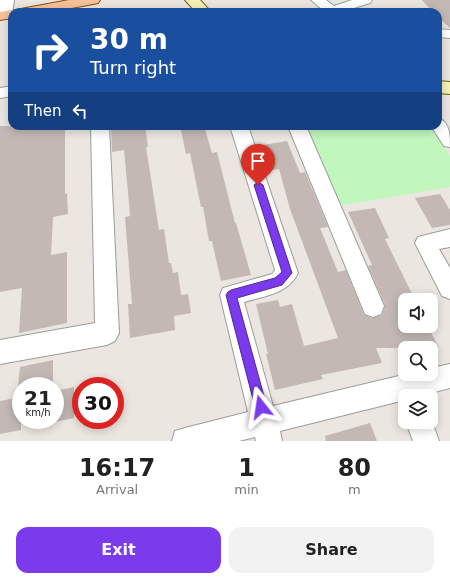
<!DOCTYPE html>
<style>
body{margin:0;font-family:"DejaVu Sans",sans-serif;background:#f2f2f2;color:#222;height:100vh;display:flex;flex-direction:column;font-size:15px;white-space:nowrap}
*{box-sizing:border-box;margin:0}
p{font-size:13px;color:#767676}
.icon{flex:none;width:22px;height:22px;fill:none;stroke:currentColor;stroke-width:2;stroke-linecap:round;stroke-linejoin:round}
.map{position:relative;height:441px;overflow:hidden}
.panel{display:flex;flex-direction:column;background:#fff;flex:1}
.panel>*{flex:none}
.guide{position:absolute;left:8px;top:8px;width:434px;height:122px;border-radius:12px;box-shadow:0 2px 10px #0003;background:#1a4fa0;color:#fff;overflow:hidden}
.controls{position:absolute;left:398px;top:293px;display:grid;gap:8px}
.controls a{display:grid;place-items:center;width:40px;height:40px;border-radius:8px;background:#fff;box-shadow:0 2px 10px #0003;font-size:20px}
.speed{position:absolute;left:12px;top:377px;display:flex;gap:8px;font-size:20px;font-weight:700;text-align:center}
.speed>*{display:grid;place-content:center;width:52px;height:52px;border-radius:50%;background:#fff;box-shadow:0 2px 10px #0003;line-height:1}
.speed small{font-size:10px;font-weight:400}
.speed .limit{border:6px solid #d22;background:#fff;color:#111}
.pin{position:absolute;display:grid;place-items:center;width:34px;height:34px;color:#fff;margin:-41px -17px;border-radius:50% 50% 50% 0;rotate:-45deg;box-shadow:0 0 4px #0007}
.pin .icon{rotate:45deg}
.me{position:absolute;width:44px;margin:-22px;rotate:345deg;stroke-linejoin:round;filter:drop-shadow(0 0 3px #0008)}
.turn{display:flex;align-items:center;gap:14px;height:84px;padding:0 16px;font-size:18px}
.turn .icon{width:52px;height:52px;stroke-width:2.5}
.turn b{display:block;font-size:28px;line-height:34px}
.then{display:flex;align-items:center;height:38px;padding:0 16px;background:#0003;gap:8px;font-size:15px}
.eta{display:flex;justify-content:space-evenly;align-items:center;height:68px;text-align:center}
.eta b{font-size:24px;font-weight:800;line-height:28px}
.button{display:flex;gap:8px;margin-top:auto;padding:8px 16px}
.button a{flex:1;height:46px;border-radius:12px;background:#7c3aed;color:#fff;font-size:16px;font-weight:800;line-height:46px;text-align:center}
.button a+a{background:#f2f2f2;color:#222}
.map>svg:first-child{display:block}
.park{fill:#c1f6bd}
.building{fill:#c3b8b4}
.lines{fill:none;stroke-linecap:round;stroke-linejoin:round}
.street-casing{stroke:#9c9c9c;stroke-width:2}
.secondary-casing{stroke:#6a6709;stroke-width:2}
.primary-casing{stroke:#8b4c07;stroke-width:2}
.street{fill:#fff;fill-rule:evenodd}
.secondary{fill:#f6f0b5;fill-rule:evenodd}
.primary{fill:#f7c29a;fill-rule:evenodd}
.route{fill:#7c3aed;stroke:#51269a}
</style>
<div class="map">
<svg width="450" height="441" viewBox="0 0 450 441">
<rect width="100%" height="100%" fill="#ece6e0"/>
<!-- park -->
<path class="park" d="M306 126H430L450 156V187L339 206Z"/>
<!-- building -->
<g class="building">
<path d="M422 0H450V28L438 17V12H433Z"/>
<path d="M0 126H65V194L67 193 68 214 53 217 51 255 67 252V323L19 333 22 288 0 292Z"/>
<path d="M111 126H145L148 147H146L159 230 164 229 169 263H171L173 273 178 272 181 295 188 294 191 313 174 316 175 330 130 338 128 304H132L125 217 130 216 128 192 124 150 112 152Z"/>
<path d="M180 126H204L212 153 217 152 235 223H236L251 275 221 281 212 241H209L203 207H201L190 153 186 154Z"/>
<path d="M287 141 300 173 305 172 328 227 320 228 338 272 346 270 364 315 372 318 382 315 385 305 368 266 372 265 348 212 375 208 389 238 385 239 415 300H405V326H428L439 348H376L382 363 321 375 323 379 275 390 266 354H268L256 304 278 300 280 307 292 304 304 346 338 338 290 209 279 169 272 170 263 145Z"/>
<path d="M440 194 450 210V225L432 228 415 198Z"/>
<path d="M53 360V386H18L20 367Z"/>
<path d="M74 387V418L55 422V391Z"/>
<path d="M21 397V430L0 434V401Z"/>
<path d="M370 423 377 441H326L325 436Z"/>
</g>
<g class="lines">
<defs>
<g id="street">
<path d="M0 0H14L12 15 10 18 5 19 0 18Z"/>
<path d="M311 0H326L334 6 352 0H372L370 3 341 12H325Z"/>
<path d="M438 29 450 30V38L438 37Z"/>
<path d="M12 86V96L0 98V88Z"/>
<path d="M438 118C450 122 450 135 450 147L444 146 431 126H438Z"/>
<path d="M91 126H109L119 333 115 341 107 345 0 364V340L95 323Z"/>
<path d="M230 126H248L298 273C288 294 264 296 244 302L273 406 407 374H431V368L450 364V388L420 396H405V400L280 431 282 441H256L255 437 239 441H172L175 431 185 428 248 412 220 295 223 288 272 274 275 270Z"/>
<path d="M288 126H306L384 306 381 314 373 317 365 314Z"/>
<path d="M450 229V247L439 249 450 268V299L442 296 415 243 418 237Z"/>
<path d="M431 419 439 441H413L406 422H431Z"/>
</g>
<g id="secondary">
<path d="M185 0H200L211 12H196Z"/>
<path d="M438 81 450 82V94L438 93Z"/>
</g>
<g id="primary">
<path d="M69 0H100L98 3 93 4 50 12H19L21 9 26 8Z"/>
<path d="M12 10 18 12H12V18L0 20V12Z"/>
</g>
</defs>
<!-- street casing -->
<use href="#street" class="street-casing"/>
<!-- secondary casing -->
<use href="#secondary" class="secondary-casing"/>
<!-- primary casing -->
<use href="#primary" class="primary-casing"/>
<!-- street -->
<use href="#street" class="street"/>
<!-- secondary -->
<use href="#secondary" class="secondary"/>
<!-- primary -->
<use href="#primary" class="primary"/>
</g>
<!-- route -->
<path class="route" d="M258 182 263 185 292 273 282 285 237 298 267 407 265 411 261 413 257 411 255 407 226 295 228 292 231 290 275 278 282 272 254 185Z"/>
</svg>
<div class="controls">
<a><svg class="icon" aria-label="sound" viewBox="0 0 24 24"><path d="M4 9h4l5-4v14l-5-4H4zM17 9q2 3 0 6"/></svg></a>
<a><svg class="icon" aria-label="search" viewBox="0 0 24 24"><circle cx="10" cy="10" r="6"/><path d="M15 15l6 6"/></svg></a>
<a><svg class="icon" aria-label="layers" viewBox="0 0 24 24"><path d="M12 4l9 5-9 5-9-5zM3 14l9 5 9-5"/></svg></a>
</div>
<div class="speed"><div>21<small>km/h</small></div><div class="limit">30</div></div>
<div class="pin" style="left:258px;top:185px;background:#d93025"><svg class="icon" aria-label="arrive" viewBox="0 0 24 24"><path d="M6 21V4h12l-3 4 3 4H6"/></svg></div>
<svg class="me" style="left:261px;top:407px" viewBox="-20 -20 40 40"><path d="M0-17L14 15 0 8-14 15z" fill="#7c3aed" stroke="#fff" stroke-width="4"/></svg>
<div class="guide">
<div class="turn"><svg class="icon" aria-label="right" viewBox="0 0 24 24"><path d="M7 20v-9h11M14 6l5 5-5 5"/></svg><div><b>30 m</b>Turn right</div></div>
<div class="then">Then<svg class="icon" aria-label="left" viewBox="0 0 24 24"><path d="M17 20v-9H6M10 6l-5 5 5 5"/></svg></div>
</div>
</div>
<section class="panel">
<div class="eta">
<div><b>16:17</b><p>Arrival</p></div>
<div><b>1</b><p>min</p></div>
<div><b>80</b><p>m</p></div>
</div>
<div class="button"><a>Exit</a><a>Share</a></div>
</section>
